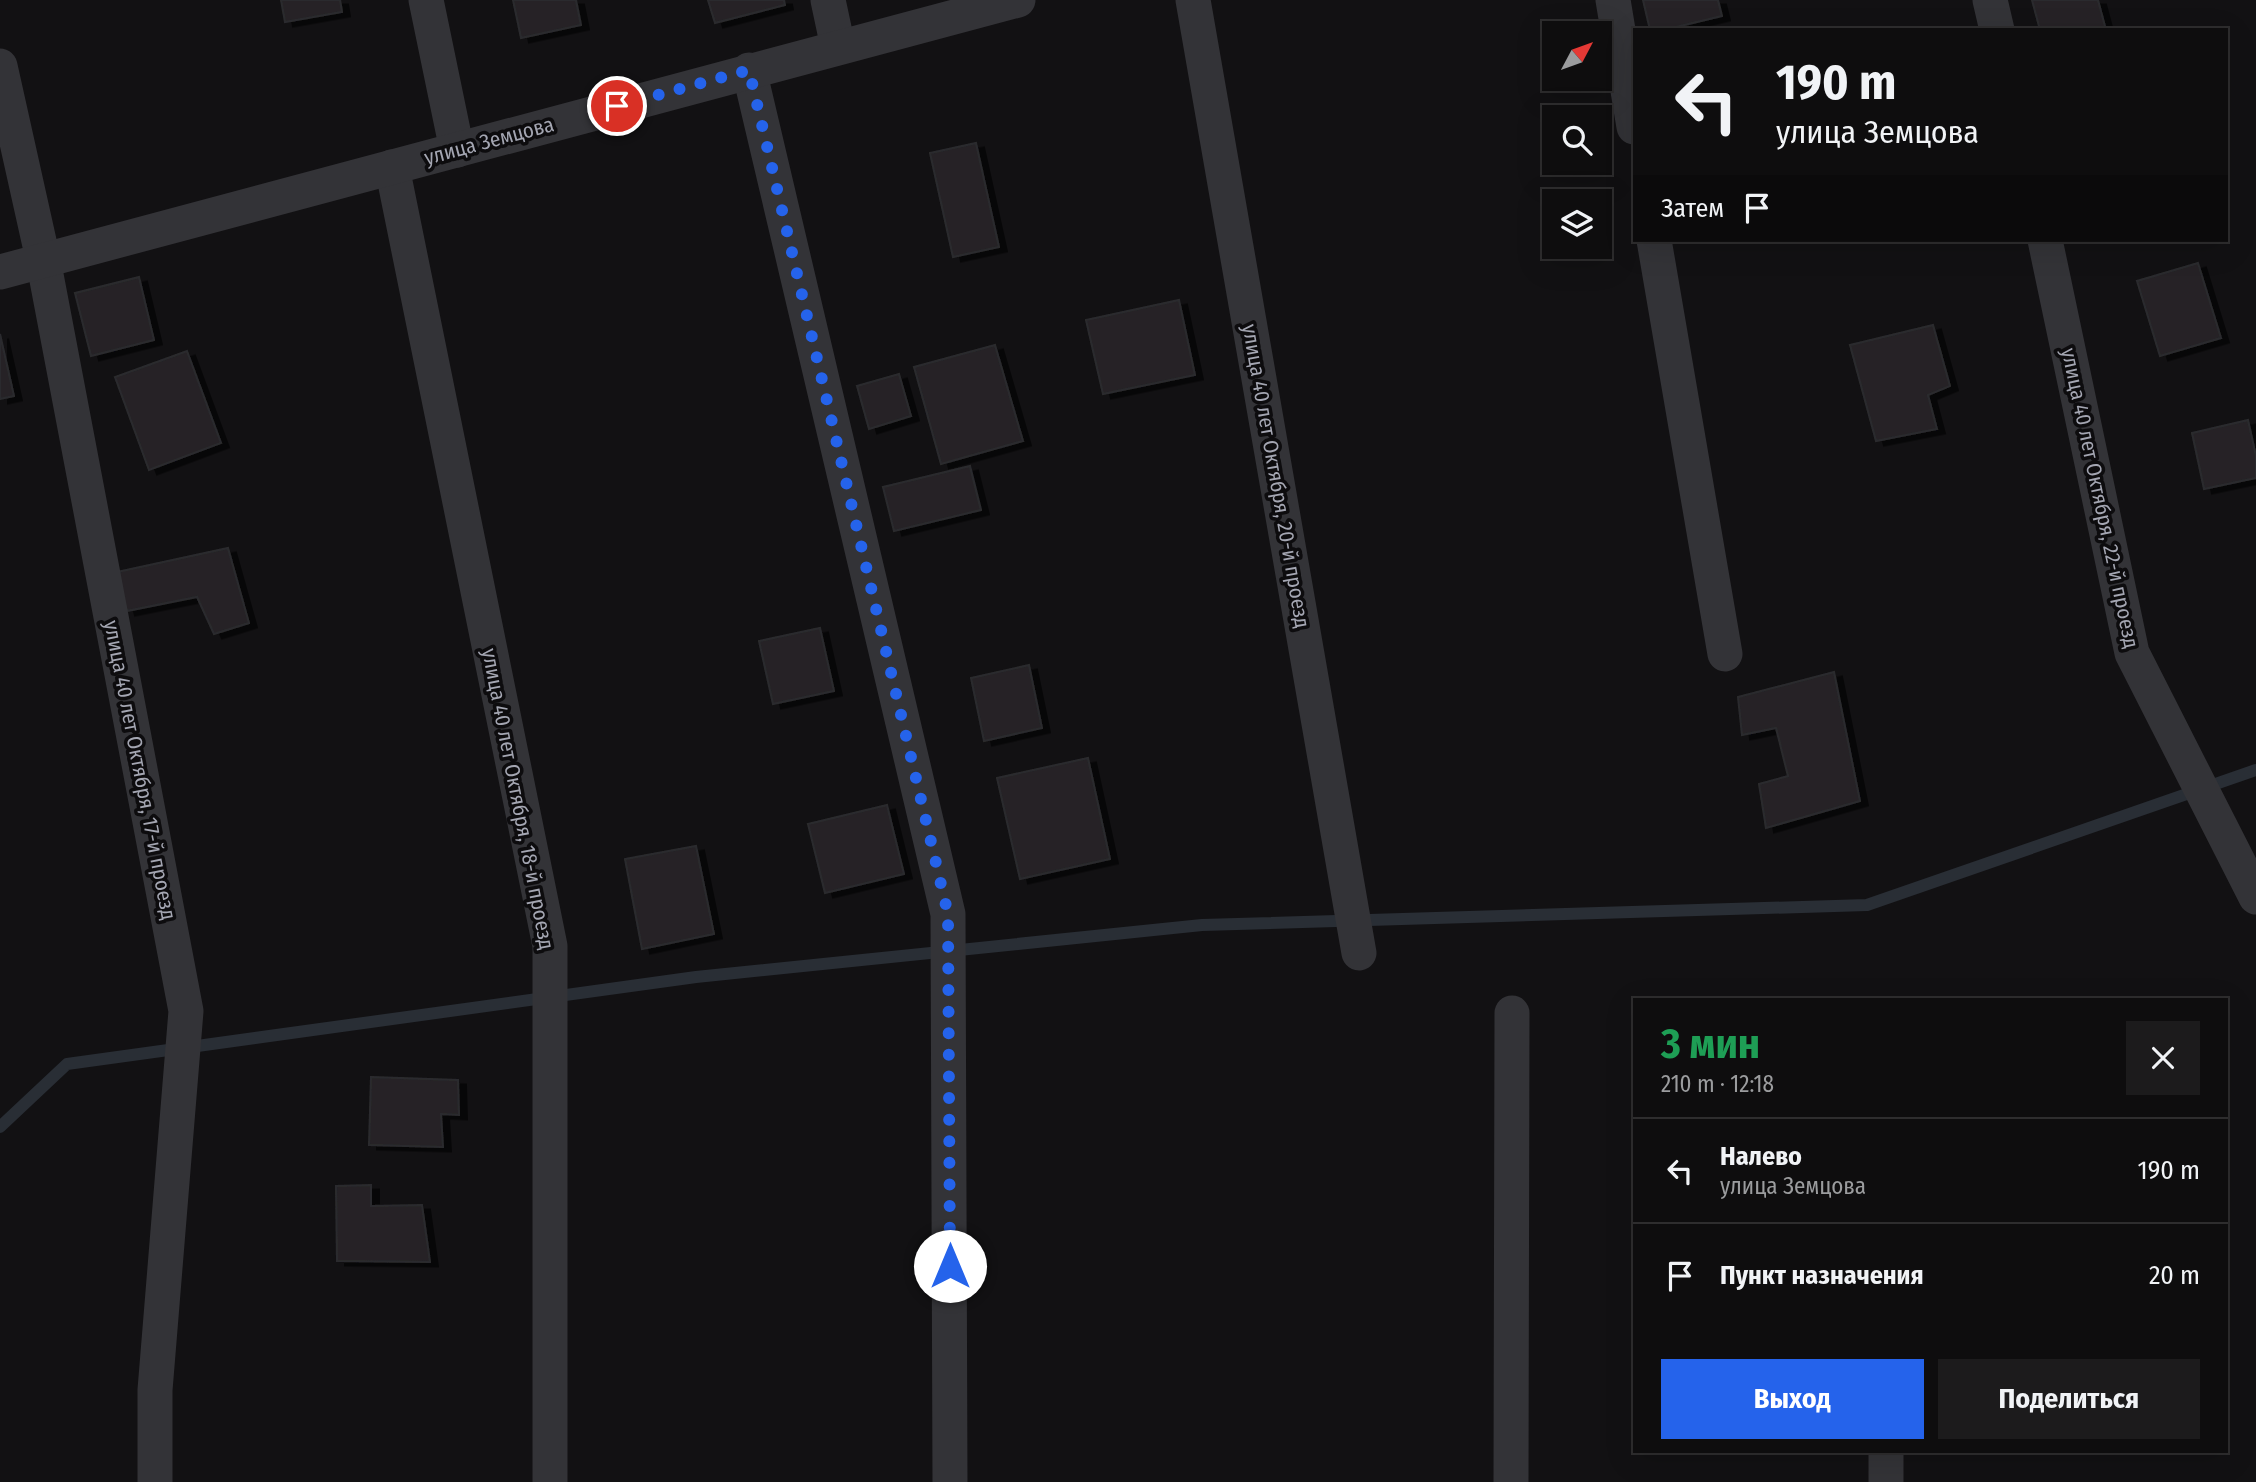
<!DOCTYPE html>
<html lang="ru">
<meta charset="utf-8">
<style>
body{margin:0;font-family:"Fira Sans Condensed",sans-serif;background:#1c1b1c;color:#f1f3f6;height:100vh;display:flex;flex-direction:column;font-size:26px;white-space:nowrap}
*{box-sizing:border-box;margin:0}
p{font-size:23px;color:#9b9c9e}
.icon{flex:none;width:38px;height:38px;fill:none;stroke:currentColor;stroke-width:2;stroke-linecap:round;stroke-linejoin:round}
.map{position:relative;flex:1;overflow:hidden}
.drawer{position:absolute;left:1633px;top:998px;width:595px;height:455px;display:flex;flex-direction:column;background:#0e0d0e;border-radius:0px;box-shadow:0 7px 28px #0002,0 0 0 2px #2e2d2e}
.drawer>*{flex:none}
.banner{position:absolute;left:1633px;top:28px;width:595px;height:214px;border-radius:0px;box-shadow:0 7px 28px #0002,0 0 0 2px #2e2d2e;background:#0e0d0e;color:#f1f3f6;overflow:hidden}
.needle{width:46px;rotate:49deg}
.tools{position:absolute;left:1542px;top:21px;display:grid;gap:14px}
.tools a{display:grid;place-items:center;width:70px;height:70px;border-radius:0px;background:#0e0d0e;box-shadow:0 7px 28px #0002,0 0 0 2px #2e2d2e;font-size:35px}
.pin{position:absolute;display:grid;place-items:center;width:60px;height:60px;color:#fff;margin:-30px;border:4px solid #fff;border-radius:50%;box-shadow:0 2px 7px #0007}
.me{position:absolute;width:77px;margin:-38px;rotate:0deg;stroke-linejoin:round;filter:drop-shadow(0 0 5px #0008)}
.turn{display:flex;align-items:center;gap:24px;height:147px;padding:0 28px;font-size:32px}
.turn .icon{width:91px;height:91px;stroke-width:2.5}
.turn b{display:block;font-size:49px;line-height:60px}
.then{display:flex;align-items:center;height:66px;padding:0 28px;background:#0003;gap:14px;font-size:26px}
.round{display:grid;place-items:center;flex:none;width:74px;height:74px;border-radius:0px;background:#1c1b1c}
.headline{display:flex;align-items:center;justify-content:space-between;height:119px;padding:0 28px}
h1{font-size:42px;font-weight:700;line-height:52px;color:#1e9e55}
.action{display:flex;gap:14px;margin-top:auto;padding:14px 28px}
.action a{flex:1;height:80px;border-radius:0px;background:#2563eb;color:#fff;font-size:28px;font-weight:700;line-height:80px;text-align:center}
.action a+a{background:#1c1b1c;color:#f1f3f6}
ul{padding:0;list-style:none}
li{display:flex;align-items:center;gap:21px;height:105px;padding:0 28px;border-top:2px solid #2e2d2e}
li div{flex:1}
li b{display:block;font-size:26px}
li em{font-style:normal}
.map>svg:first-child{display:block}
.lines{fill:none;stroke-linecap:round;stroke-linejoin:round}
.stream{stroke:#292e35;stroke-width:12}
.building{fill:#252427;stroke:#2c2c2e;stroke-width:2;filter:url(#shadow)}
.minor{stroke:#333337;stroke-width:35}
.route{stroke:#2563eb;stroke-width:12;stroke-dasharray:0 21.6}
.labels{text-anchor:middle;stroke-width:7;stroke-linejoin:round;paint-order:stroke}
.street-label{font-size:21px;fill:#a4a6b2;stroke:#0d0c0e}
</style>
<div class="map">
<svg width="2256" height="1482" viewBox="0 0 2256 1482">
<defs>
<filter id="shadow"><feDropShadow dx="8" dy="4.5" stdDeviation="0" flood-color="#0009"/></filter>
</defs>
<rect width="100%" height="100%" fill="#121113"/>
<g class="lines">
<!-- stream -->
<path class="stream" d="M0 1127 67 1064 696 977 1202 925 1867 905 2256 770"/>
</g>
<!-- building -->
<g class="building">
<path d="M281 0H340L342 12 285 22Z"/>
<path d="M513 0H576L581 25 521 38Z"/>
<path d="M708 0H784L785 5 715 23Z"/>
<path d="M1643 0H1718L1722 16 1664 30H1650Z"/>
<path d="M2032 0H2098L2106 30H2040Z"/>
<path d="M976 143 999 247 953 257 930 153Z"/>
<path d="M2198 263 2221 338 2160 356 2137 281Z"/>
<path d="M139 277 154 340 91 356 75 293Z"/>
<path d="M1179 300 1195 375 1103 394 1086 320Z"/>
<path d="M1933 325 1950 386 1928 395 1937 429 1876 441 1850 345Z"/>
<path d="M0 334 14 396 0 399Z"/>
<path d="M995 345 1023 441 941 464 914 367Z"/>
<path d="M187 351 221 443 149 470 115 377Z"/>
<path d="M899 374 911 416 869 429 857 386Z"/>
<path d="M2248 420 2256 456V478L2204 489 2192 433Z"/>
<path d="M970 466 981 510 894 531 883 487Z"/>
<path d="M228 548 249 623 214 634 197 597 127 611 117 572Z"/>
<path d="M820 628 834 691 773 704 759 641Z"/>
<path d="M1029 665 1042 728 984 741 971 678Z"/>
<path d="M1834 672 1860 801 1766 828 1759 784 1788 776 1776 728 1742 735 1738 697Z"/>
<path d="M1088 758 1110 859 1020 879 997 778Z"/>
<path d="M887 805 904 874 825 893 808 824Z"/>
<path d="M696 846 714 934 642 949 625 859Z"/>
<path d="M371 1077 458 1080 459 1115 441 1114 443 1147 369 1145Z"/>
<path d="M371 1185V1206L422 1205 430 1262 337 1261 336 1186Z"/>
</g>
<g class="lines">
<!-- minor -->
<g class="minor">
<path d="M426 0 457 150"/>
<path d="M828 0 838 47"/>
<path d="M1193 0 1359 953"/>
<path d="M1613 0 1634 127"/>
<path d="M1990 0 1997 30"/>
<path d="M0 66 43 259 186 1011 155 1390V1482"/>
<path d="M749 70 948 914 950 1482"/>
<path d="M392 167 550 946V1482"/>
<path d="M1654 240 1725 654"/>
<path d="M2045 240 2132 653 2256 897"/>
<path d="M0 272 1018 0"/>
<path d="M1511 1482 1512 1013"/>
<path d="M1886 1482V1451"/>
</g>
</g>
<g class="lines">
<!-- route -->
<path class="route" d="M617 106 749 70 948 914 950 1266"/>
</g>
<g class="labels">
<!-- street labels -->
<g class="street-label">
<text transform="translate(489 141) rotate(-15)" y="7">улица Земцова</text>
<text transform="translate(1276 476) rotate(80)" y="7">улица 40 лет Октября, 20-й проезд</text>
<text transform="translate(2100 498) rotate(78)" y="7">улица 40 лет Октября, 22-й проезд</text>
<text transform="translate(140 770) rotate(79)" y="7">улица 40 лет Октября, 17-й проезд</text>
<text transform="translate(518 799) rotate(79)" y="7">улица 40 лет Октября, 18-й проезд</text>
</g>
</g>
</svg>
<div class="tools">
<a><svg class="needle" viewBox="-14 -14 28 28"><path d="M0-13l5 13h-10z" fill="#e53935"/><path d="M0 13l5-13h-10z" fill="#9b9c9e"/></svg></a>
<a><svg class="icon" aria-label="search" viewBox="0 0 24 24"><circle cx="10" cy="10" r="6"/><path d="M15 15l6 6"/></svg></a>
<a><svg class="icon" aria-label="layers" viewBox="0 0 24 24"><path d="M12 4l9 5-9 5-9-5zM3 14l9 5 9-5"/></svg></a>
</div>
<div class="pin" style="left:617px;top:106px;background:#d93025"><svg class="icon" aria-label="arrive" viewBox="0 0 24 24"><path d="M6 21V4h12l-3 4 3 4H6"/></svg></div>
<svg class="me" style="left:950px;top:1266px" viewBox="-20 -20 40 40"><circle r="19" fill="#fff"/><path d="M0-13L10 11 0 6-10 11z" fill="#2563eb"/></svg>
<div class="banner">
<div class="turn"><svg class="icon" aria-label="left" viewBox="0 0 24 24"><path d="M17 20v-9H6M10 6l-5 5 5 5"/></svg><div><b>190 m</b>улица Земцова</div></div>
<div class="then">Затем<svg class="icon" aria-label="arrive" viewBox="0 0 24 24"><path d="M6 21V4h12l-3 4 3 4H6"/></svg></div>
</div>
<section class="drawer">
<div class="headline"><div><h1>3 мин</h1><p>210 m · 12:18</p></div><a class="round"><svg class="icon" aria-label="close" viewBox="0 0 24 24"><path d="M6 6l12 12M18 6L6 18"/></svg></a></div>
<ul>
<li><svg class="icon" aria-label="left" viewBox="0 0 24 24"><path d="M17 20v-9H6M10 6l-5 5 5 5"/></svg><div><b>Налево</b><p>улица Земцова</p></div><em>190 m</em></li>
<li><svg class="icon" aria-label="arrive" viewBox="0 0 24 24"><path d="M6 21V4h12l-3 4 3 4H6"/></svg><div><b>Пункт назначения</b></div><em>20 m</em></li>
</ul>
<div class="action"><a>Выход</a><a>Поделиться</a></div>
</section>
</div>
